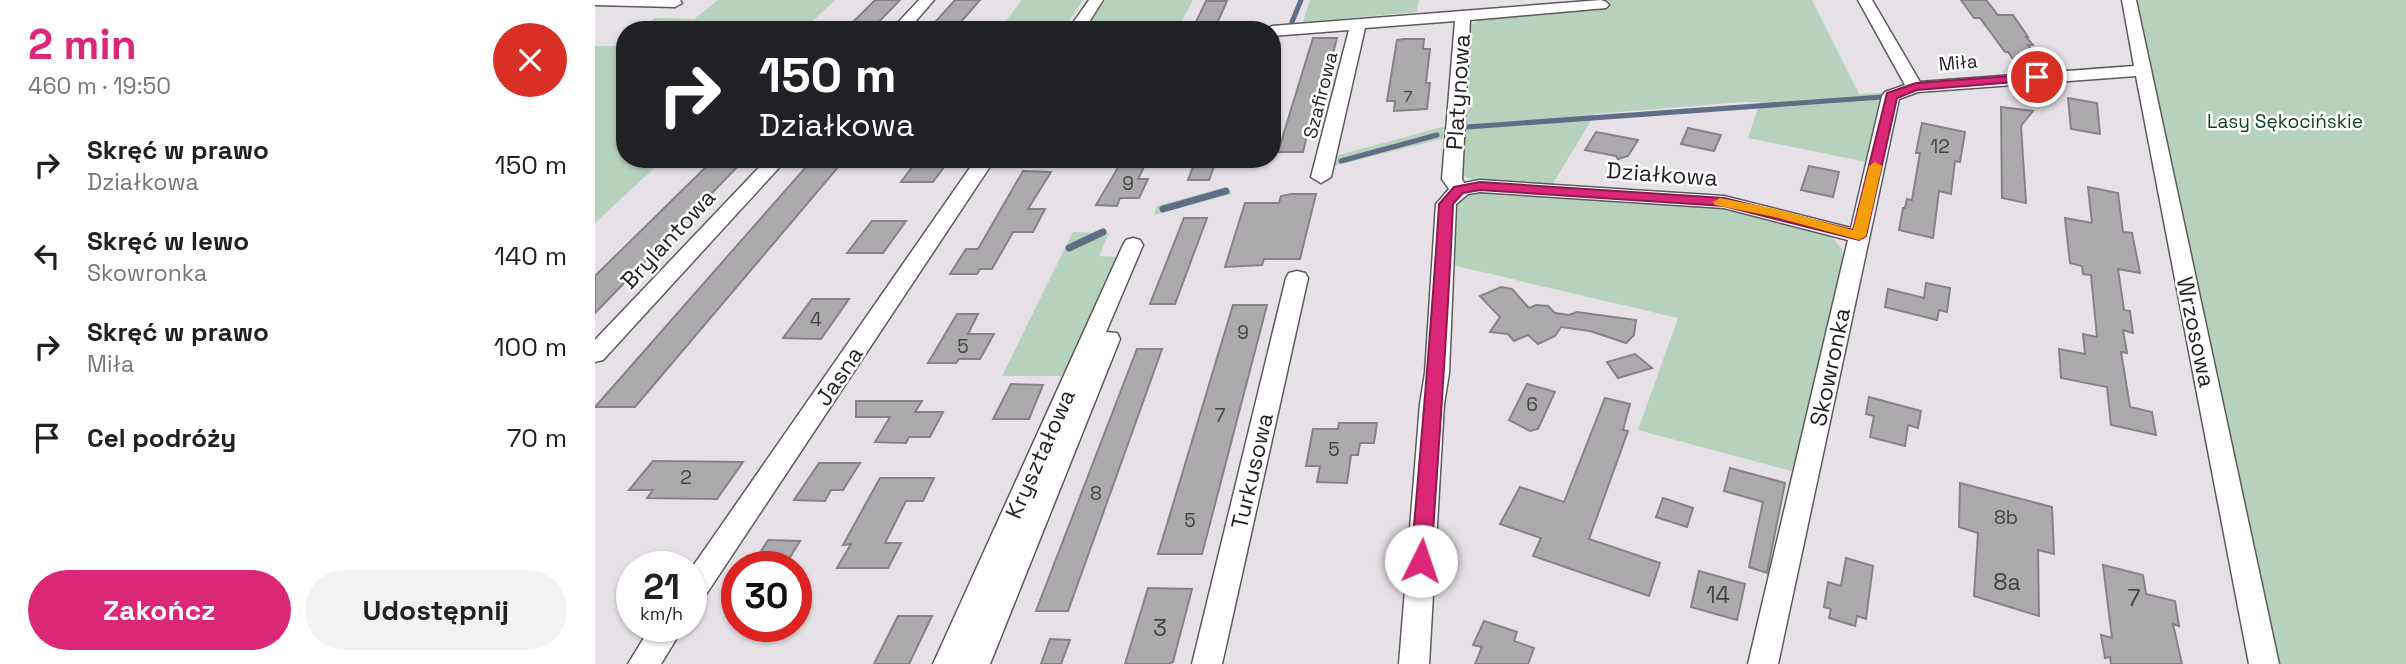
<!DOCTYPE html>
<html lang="pl">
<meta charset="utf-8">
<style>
body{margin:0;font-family:"Space Grotesk",sans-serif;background:#f2f2f2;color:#202124;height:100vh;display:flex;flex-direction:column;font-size:26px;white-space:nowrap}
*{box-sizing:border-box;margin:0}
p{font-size:23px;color:#757577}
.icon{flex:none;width:38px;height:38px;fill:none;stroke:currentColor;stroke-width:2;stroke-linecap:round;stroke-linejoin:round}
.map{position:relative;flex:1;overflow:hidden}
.details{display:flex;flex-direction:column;background:#fff;width:595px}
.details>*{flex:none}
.guide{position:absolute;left:21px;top:21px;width:665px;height:147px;border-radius:28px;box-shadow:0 2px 5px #0004;background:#202124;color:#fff;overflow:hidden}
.speed{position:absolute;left:21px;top:551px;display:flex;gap:14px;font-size:35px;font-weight:700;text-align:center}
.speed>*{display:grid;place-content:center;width:91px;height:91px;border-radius:50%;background:#fff;box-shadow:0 2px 5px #0004;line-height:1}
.speed small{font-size:18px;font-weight:400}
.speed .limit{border:10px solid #d22;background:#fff;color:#111}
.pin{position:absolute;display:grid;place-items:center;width:60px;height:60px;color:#fff;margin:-30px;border:4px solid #fff;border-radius:50%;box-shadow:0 2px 7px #0007}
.me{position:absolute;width:77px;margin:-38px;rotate:4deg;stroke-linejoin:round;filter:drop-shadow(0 0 5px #0008)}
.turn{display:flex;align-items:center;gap:24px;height:147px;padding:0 28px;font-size:32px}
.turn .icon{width:91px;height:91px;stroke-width:2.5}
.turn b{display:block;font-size:49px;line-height:60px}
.round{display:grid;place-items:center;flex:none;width:74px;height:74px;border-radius:37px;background:#f2f2f2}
.summary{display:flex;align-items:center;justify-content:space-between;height:119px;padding:0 28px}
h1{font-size:42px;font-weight:800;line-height:52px;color:#db2777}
.button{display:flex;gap:14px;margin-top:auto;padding:14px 28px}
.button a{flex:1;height:80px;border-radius:42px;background:#db2777;color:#fff;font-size:28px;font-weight:800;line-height:80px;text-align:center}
.button a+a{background:#f2f2f2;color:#202124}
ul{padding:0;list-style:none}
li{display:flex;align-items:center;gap:21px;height:91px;padding:0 28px}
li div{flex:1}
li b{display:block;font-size:26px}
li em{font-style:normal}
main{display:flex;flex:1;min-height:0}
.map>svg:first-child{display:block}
.green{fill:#b6d2bd}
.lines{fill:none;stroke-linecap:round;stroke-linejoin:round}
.stream-far1{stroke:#5f6d87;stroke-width:5}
.stream{stroke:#5f6d87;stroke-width:7}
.building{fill:#adaaae;stroke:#868387;stroke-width:2}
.minor-casing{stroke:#5d5a5e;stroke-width:3}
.minor{fill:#fff;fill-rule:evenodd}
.route{fill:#db2777;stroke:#8e194d;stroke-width:2}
.slow{fill:#f59e0b}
.labels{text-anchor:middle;stroke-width:5;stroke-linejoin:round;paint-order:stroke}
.far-number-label{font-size:16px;fill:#444244}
.far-street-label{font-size:19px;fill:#211f21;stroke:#fff}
.far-park-label{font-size:19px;fill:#114124;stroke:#fff}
.number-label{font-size:19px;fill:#444244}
.street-label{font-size:23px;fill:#211f21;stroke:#fff}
.near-number-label{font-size:23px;fill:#444244}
</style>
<main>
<section class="details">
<div class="summary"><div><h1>2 min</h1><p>460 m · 19:50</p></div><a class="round" style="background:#d93025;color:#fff"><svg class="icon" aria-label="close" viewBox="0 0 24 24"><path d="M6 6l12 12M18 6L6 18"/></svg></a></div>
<ul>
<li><svg class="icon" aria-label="right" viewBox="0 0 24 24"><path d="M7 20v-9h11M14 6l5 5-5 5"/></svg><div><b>Skręć w prawo</b><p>Działkowa</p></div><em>150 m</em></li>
<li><svg class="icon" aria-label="left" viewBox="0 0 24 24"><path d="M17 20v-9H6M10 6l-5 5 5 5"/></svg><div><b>Skręć w lewo</b><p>Skowronka</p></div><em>140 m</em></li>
<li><svg class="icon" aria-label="right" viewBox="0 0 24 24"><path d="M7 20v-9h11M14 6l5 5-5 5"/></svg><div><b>Skręć w prawo</b><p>Miła</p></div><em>100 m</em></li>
<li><svg class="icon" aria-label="arrive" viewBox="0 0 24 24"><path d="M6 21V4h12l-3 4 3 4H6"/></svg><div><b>Cel podróży</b></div><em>70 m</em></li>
</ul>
<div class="button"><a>Zakończ</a><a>Udostępnij</a></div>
</section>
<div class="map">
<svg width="1811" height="664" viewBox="0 0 1811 664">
<rect width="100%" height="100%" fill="#e5e1e6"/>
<!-- green -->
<g class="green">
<path d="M123 0H240L208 30H44L60 18 99 19Z"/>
<path d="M427 0H488L468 30H404Z"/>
<path d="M510 0H598L582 30H490Z"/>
<path d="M715 0H824L822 12 708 22Z"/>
<path d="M1010 0H1217L1264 94 1286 93 1271 162 1153 138 1165 102H1147L1000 114 957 185 877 180 863 173 874 26 889 17 1011 8Z"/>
<path d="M1538 0H1811V664H1681Z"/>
<path d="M30 41V159H69L0 223V46H22Z"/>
<path d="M851 126 850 138 738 166 740 156Z"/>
<path d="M631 187 637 194 559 215 562 206Z"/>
<path d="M874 191 1122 207 1235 235 1247 249 1249 265 1204 473 1043 430 1083 318 857 265 860 206 862 198Z"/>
<path d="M478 232 514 233 504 256 524 257 469 376H407Z"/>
</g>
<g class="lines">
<!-- stream-far1 -->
<g class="stream-far1">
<path d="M697 22 706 0"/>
<path d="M872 127 1287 97"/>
<path d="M746 161 842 135"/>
</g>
<!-- stream -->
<g class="stream">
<path d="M568 209 631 191"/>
<path d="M474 248 508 232"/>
</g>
</g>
<!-- building -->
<g class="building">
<path d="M280 0H305L276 30H250Z"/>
<path d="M360 0H385L359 30H333Z"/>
<path d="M1366 0H1391L1403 15H1418L1433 37H1431L1438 45H1433L1444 59H1431L1429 64 1418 59 1413 52H1410L1385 18H1379Z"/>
<path d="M611 1H632L620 28H598Z"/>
<path d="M718 38H742L718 130 712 135 708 152H683Z"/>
<path d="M809 39H829L828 49H835L831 83H835L832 109 799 111 800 101H792L802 40Z"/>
<path d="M1473 98 1502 103 1505 134 1476 129Z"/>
<path d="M1406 107 1438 111 1426 126 1431 203 1407 198Z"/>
<path d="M1327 123 1370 132 1365 162 1360 161 1356 194 1344 191 1338 238 1304 230 1308 208H1310L1312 199 1317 200 1325 153H1321Z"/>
<path d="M1093 128 1126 135 1119 151 1086 144Z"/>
<path d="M1001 132 1043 140 1033 156 1023 159 1021 156 990 150Z"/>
<path d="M119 159H150L0 313V276Z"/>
<path d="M218 159H250L40 407H0Z"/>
<path d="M323 159H355L338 182H306Z"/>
<path d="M601 159H622L614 180H593Z"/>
<path d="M524 166 549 167 543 179H553L544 198H525L522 206 501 205Z"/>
<path d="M1214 166 1244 172 1238 197 1206 190Z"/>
<path d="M428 171 456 172 433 209H450L438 232H418L397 269H385L382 274H355L371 249H383Z"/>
<path d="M1493 187 1523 193 1528 232 1537 233 1545 273 1523 269 1529 310 1535 311 1538 333 1528 330 1532 353 1526 352 1535 407 1557 412 1561 435 1516 425 1512 387 1466 378 1464 349 1490 354 1488 334 1502 337 1496 275 1488 274 1487 266 1475 263 1470 218 1497 223Z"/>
<path d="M696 194H721L705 259H669L667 265 630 267 650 203H684L686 196Z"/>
<path d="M589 218H612L580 304H555Z"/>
<path d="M277 221H311L288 253H252Z"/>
<path d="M1331 283 1355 288 1352 312 1344 310 1342 320 1290 307 1293 289 1329 298Z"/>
<path d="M906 287 917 289 934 308 941 305 953 306 960 313 974 315 982 312 1041 320 1039 335 1031 343 995 331 966 327 960 336 943 344 933 335 919 341 913 334 895 332 905 317 885 296Z"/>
<path d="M217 299H254L226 339 188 338Z"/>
<path d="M638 305H672L607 554H563Z"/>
<path d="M362 314H383L373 334H399L385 359H364L361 363H333Z"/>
<path d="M542 349H567L473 611H441Z"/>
<path d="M1040 354 1057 368 1023 378 1012 362Z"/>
<path d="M416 384 448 385 434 419H398Z"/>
<path d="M932 384 960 392 943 429 935 431 914 420Z"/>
<path d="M1274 397 1326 411 1323 428 1313 425 1310 446 1275 437 1279 416 1271 414Z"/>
<path d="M1010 398 1035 404 1028 430 1033 431 994 539 1065 563 1054 596 938 556 946 538 905 524 925 487 969 502Z"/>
<path d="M261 401H327L320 412H348L335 437H314L311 443 280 442 295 417H261Z"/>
<path d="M744 423H782L779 443H765L763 455H756L752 483 722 482 725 466H711L718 429H743Z"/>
<path d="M58 461 148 462 122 499 52 498 58 490H34Z"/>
<path d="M224 463H265L248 490H236L230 501 199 500Z"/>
<path d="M1135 468 1190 483 1172 573 1154 567 1168 502 1129 491Z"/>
<path d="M285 478H339L328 501H311L290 543H306L293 568H242L256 544 248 545Z"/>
<path d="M1365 483 1457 507 1459 554 1443 550 1444 616 1379 596 1383 533 1364 527Z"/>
<path d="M1068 498 1098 508 1092 527 1061 517Z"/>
<path d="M173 540 205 541 189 567H156Z"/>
<path d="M1251 558 1278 566 1271 619 1262 616 1260 626 1234 618 1236 609 1229 607 1233 582 1246 586Z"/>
<path d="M1508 565 1548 575 1551 594 1580 601 1584 626 1578 624 1587 664H1516L1515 657 1510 658 1506 635 1517 638Z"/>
<path d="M1104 571 1150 584 1142 620 1096 607Z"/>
<path d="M553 588 597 589 578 662 574 664H530Z"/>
<path d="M303 616H337L314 664H279Z"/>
<path d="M889 621 922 632 919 641 939 648 933 664H880L887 647 878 645Z"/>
<path d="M455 639 475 640 466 664H446Z"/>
</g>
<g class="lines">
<defs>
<g id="minor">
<path d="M0 0H85L87 3 80 7 0 5Z"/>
<path d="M324 0H339L313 30H296Z"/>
<path d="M494 0H508L489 30H473Z"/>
<path d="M1006 0 1011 2 1014 5 1011 8 875 20 867 179 869 183 885 180 1129 196 1256 228 1287 96 1290 92 1310 85 1263 0H1277L1325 82 1539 66 1527 0H1541L1684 664H1654L1541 76 1323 92 1304 99 1183 664H1153L1253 240 1129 208 885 192 873 194 861 204 854 373 849 404 834 664H804L825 404 830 373 841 204 854 189 847 179 860 21 770 28 736 177 726 183 716 177 754 30 677 36V30H670L677 26Z"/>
<path d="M172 159H192L8 360 0 362V340Z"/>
<path d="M381 159H400L106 602 96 606V569Z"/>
<path d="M538 238 545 240 548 245 511 332 522 333 525 339 395 664H338L528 245 531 240Z"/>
<path d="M702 271 710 273 713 278 627 664H597L691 278 694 273Z"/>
<path d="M56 626H89L66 664H33Z"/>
</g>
</defs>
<!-- minor casing -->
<use href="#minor" class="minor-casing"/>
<!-- minor -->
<use href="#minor" class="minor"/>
</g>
<!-- route -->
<path class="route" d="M1442 74 1446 75V80L1322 90 1302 98 1271 236 1264 240 1129 206 885 190 868 193 858 204C853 324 844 442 836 561L833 567 826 570 819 567 816 561C826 442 837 323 844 204L859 187 885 182 1129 198 1258 230 1292 93 1321 83Z"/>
<!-- slow -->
<path class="slow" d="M1280 162 1287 166 1271 236 1264 240 1180 217 1120 205 1118 202 1125 198 1181 209 1258 230 1274 166Z"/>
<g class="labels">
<!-- far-number labels -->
<g class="far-number-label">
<text x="813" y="102">7</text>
</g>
<!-- far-street labels -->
<g class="far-street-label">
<text transform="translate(1363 62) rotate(-5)" y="7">Miła</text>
<text transform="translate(725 95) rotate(-76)" y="7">Szafirowa</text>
</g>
<!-- far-park labels -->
<g class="far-park-label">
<text x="1690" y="128">Lasy Sękocińskie</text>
</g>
<!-- number labels -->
<g class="number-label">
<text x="1345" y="153">12</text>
<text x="533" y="190">9</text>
<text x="221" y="326">4</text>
<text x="648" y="339">9</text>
<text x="368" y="353">5</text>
<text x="937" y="411">6</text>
<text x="625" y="422">7</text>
<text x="739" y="456">5</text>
<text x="91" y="484">2</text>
<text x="501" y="500">8</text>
<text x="1411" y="524">8b</text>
<text x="595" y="527">5</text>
</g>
<!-- street labels -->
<g class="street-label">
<text transform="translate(863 92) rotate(-86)" y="8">Platynowa</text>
<text transform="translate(1067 174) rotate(4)" y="8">Działkowa</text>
<text transform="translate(73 239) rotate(-47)" y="8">Brylantowa</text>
<text transform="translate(1601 332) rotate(78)" y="8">Wrzosowa</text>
<text transform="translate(1235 367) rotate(-78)" y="8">Skowronka</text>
<text transform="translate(244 376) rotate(-56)" y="8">Jasna</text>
<text transform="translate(445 454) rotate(-66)" y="8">Kryształowa</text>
<text transform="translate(657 471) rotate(-77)" y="8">Turkusowa</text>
</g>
<!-- near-number labels -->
<g class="near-number-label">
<text x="1412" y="590">8a</text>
<text x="1123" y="603">14</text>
<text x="1539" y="606">7</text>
<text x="565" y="636">3</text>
</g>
</g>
</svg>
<div class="speed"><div>21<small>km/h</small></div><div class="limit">30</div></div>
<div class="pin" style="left:1442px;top:77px;background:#d93025"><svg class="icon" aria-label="arrive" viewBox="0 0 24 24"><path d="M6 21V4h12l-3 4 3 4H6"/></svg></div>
<svg class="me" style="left:826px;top:561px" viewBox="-20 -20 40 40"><circle r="19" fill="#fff"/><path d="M0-13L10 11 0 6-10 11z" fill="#db2777"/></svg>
<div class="guide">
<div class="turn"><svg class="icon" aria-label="right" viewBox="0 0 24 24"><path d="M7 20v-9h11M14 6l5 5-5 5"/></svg><div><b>150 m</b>Działkowa</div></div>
</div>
</div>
</main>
